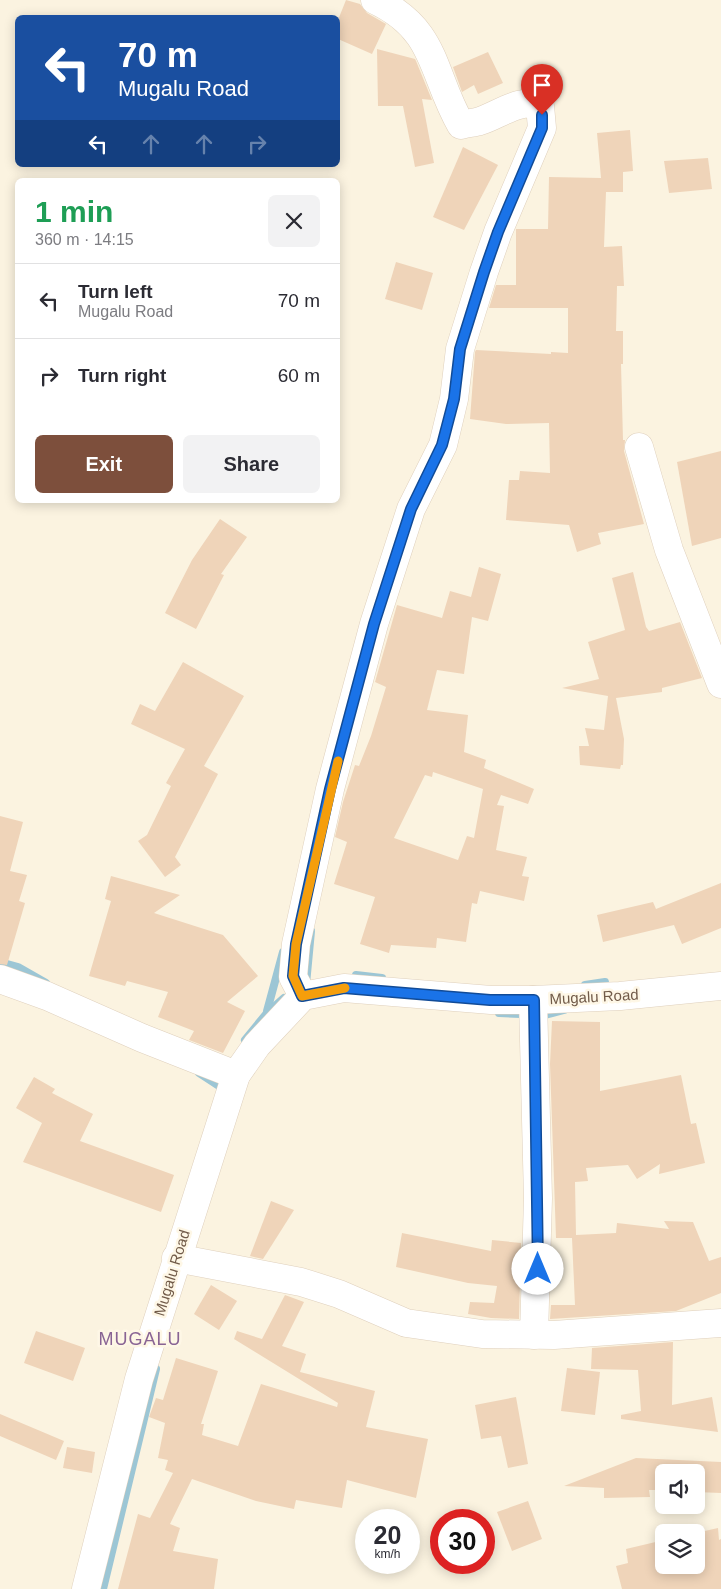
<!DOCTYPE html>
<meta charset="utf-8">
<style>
body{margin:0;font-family:Arial,sans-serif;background:#f2f2f3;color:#2b2b33;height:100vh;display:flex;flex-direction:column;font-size:19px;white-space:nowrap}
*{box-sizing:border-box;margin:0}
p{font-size:16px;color:#7c7c81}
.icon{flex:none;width:28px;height:28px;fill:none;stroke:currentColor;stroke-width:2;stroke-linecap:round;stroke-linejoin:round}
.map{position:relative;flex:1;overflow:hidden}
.side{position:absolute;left:15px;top:178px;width:325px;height:325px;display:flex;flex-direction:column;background:#fff;border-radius:8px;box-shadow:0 2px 12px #0003}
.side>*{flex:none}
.top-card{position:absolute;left:15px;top:15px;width:325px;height:152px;border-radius:8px;box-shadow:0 2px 12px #0003;background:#1a4fa0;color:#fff;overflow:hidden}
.buttons{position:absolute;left:655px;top:1464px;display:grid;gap:10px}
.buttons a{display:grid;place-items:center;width:50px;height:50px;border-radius:8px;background:#fff;box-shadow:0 2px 12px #0003;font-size:25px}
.speed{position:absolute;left:355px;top:1509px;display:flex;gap:10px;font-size:25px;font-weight:700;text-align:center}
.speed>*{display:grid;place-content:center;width:65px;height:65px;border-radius:50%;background:#fff;box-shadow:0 2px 12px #0003;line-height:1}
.speed small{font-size:12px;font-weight:400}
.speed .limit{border:8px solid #d22;background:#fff;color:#111}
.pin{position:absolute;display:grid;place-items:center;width:42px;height:42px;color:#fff;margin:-51px -21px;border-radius:50% 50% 50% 0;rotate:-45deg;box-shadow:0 0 5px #0007}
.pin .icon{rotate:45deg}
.me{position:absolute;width:55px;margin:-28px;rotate:0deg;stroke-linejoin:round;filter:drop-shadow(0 0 4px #0008)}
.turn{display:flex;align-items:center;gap:18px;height:105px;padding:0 20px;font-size:22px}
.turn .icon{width:65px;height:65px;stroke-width:2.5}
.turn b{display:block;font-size:35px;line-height:42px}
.lanes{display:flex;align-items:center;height:48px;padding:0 20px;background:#0003;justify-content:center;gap:25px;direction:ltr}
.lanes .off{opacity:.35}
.round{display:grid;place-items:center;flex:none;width:52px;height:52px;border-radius:8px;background:#f2f2f3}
.overview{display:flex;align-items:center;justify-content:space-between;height:85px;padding:0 20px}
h1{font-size:30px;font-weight:700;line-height:38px;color:#1e9e55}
.cta{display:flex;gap:10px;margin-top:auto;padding:10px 20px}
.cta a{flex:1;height:58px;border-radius:8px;background:#7d4f3c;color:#fff;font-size:20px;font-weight:700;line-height:58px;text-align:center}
.cta a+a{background:#f2f2f3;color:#2b2b33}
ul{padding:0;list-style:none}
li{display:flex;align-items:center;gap:15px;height:75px;padding:0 20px;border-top:1px solid #e1e1e2}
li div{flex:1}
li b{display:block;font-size:19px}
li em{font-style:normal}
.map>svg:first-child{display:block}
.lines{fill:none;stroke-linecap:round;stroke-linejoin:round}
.stream{stroke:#9cc6d5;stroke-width:8}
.building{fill:#efd4b9;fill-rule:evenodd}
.street-casing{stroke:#dfd0bd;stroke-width:29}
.street{stroke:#fff;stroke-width:28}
.route-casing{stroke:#114b97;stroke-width:12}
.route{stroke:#1a73e8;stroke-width:9}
.slow{stroke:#f59e0b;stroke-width:9}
.labels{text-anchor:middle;stroke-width:5;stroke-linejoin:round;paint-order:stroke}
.street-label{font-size:15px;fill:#715b49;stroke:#fef7e6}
.quarter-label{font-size:18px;letter-spacing:1px;fill:#896494;stroke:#fef7e6}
</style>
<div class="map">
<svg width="721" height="1589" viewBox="0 0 721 1589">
<rect width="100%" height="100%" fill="#fbf3e0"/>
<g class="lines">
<!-- stream -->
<g class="stream">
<path d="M0 962 18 967 46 983"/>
<path d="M356 975 382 978"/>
<path d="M306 984 311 931"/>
<path d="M585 985 605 982"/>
<path d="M267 1011 283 952"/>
<path d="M499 1013 545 1015 564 1010"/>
<path d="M245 1040 267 1013 284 998"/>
<path d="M199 1073 225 1090"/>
<path d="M103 1589 156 1369"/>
</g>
</g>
<!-- building -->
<g class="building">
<path d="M346 0 360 4 367 13 386 24 372 54 338 39V20Z"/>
<path d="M377 49 415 59 416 61 432 100 422 99 434 163 415 167 403 106H378Z"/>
<path d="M488 52 503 83 478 94 474 85 462 92 453 67Z"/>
<path d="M630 130 633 171 623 172V192H606L604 247 622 246 624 286H617L616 331H623V364H621L623 440H625L624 451 644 524 598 533 601 544 577 552 569 525 506 520 509 480H519L520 471 550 473 549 423 506 424 470 419 475 352 476 350 551 354V352L568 353V308H489L496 285H516V229H548L549 177 601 178 597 133Z"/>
<path d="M463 147 498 165 464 230 433 217Z"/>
<path d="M708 158 712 189 669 193 664 161Z"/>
<path d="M396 262 433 273 422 310 385 299Z"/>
<path d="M721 451V538L692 546 677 462Z"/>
<path d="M220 519 247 537 221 574 224 575 196 629 165 613 192 560Z"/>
<path d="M479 567 501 574 488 621 472 617 464 674 437 670 427 710 468 715 464 752 486 760 484 768 534 789 528 804 501 795 497 805 504 806 496 850 527 857 522 876 529 877 524 901 480 891 477 904 472 903 466 942 437 938 436 948 391 945 389 953 360 944 375 897 334 884 347 842 335 837 343 802 355 765 359 766 371 736 386 687 375 682 397 605 442 618 450 591 471 597ZM433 772 483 789 474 838 467 836 458 860 394 838 425 775 432 777Z"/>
<path d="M633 572 646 627 649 631 680 622 702 678 662 688V692L616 698 624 739 623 765H621L620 769 580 765 579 746H589L585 728 604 730 608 696 562 688 599 679 588 642 625 630 612 578Z"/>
<path d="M183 662 244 696 204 766 218 774 175 857 181 865 165 877 138 841 147 835 171 786 166 783 185 749 131 724 140 704 155 711Z"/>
<path d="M0 816 23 822 10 871 27 875 19 901 25 903 7 965 0 964Z"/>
<path d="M111 876 180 895 154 913 223 935 258 976 227 1002 245 1011 223 1053 189 1040 194 1031 158 1017 168 992 127 981 125 986 89 976 111 901 105 899Z"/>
<path d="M721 883V928L682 944 674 925 603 942 597 915 653 902 656 909Z"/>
<path d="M552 1021 600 1022V1091L681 1075 691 1124 696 1123 705 1163 659 1174 660 1164 637 1179 628 1165 586 1168 588 1181 575 1182 576 1235 616 1233 617 1223 669 1229 664 1221 693 1222 709 1261 721 1257V1293L676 1311 550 1319 551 1305H575L572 1238H556L550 1064Z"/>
<path d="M34 1077 55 1089 52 1093 93 1114 80 1141 174 1175 161 1212 23 1162 42 1123 16 1108Z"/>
<path d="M271 1201 294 1210 263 1259 250 1256Z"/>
<path d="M402 1233 491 1251 492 1240 521 1243 519 1319 491 1318 468 1314 470 1302 494 1303 497 1286 468 1283 396 1267Z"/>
<path d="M211 1285 237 1301 219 1330 194 1314Z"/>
<path d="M285 1295 304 1302 282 1346 306 1354 300 1372 375 1391 366 1427 428 1439 416 1498 347 1480 342 1508 296 1500 294 1509 256 1501 192 1479 170 1524 180 1528 173 1551 218 1559 214 1589H118L138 1514 150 1518 173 1473 165 1470 168 1460 158 1458 165 1423 149 1417 156 1398 163 1400 176 1358 218 1371 201 1424H204L202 1435 238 1446 261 1384 337 1407 338 1403 234 1339 237 1331 262 1339Z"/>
<path d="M36 1331 85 1348 73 1381 24 1363Z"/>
<path d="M673 1342 672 1405 712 1397 718 1432 621 1419V1415L641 1411 638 1370 591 1369 592 1348Z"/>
<path d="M567 1368 600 1372 595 1415 561 1411Z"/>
<path d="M516 1397 528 1464 508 1468 501 1436 481 1439 475 1405Z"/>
<path d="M0 1414 64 1441 56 1460 0 1436Z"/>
<path d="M67 1447 95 1452 92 1473 63 1468Z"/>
<path d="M636 1458 721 1462V1493L696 1492V1472H664V1490H649L650 1497 604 1498V1488L564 1486Z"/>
<path d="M528 1501 542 1539 512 1551 497 1512Z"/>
<path d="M718 1528 719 1540 721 1539V1589H622L616 1566 628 1563 626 1549 664 1540V1565H696V1533Z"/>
</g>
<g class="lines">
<defs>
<g id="street">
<path d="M639 447 669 550 721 684"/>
<path d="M0 979 47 996 142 1038 236 1075"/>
<path d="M303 996 293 977 296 944 330 789 374 624 411 509 443 445 454 399 460 349 484 272 498 232 542 128 540 106C521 97 499 115 480 121 474 123 467 123 461 125 431 73 438 30 375 0"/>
<path d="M533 1000 538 1198 534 1335"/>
<path d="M176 1258 301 1282 339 1294 406 1323 482 1334 554 1335 721 1323"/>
<path d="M86 1589 139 1379 236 1075 257 1045 303 996 344 988 491 1000H533L620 996 721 986"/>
</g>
</defs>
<!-- street casing -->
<use href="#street" class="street-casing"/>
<!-- street -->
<use href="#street" class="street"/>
</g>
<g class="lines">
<defs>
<path id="route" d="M538 1269 534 1000H490L344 988 302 996 293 976 296 944 330 789 374 624 411 509 442 445 454 399 460 349 484 272 498 232 542 128V115"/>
</defs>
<!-- route casing -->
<use href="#route" class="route-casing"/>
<!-- route -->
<use href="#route" class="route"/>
<!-- slow -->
<path class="slow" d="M338 761 296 944 293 976 302 996 345 988"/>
</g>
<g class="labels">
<!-- street labels -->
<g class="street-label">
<text transform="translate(594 997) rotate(-3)" y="5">Mugalu Road</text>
<text transform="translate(172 1273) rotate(-73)" y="5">Mugalu Road</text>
</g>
<!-- quarter labels -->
<g class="quarter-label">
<text x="140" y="1345">MUGALU</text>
</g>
</g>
</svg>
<div class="buttons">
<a><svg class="icon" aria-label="sound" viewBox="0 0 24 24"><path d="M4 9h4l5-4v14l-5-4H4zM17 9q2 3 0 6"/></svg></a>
<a><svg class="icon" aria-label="layers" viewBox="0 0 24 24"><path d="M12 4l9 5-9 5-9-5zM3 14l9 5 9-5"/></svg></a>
</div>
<div class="speed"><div>20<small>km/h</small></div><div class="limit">30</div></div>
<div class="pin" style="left:542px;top:115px;background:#d93025"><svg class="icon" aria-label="arrive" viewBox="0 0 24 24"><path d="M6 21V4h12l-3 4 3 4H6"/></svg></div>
<svg class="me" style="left:538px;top:1269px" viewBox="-20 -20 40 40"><circle r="19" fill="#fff"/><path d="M0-13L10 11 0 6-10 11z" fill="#1a73e8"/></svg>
<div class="top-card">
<div class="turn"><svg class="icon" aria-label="left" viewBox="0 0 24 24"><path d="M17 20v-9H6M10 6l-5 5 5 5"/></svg><div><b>70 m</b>Mugalu Road</div></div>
<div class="lanes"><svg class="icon" aria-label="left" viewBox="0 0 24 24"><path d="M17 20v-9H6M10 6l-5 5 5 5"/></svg><svg class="icon off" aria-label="ahead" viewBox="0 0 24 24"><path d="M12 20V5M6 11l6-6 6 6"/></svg><svg class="icon off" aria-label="ahead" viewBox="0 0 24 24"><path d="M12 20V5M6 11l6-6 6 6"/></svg><svg class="icon off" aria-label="right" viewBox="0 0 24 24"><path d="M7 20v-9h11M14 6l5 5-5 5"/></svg></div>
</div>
<section class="side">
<div class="overview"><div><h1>1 min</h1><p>360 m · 14:15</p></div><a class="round"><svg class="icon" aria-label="close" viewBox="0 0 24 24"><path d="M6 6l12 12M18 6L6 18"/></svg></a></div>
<ul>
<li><svg class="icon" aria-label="left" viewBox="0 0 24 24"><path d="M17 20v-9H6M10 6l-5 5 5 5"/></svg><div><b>Turn left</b><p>Mugalu Road</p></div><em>70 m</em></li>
<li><svg class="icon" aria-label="right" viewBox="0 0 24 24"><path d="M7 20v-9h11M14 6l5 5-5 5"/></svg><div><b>Turn right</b></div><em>60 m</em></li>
</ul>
<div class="cta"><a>Exit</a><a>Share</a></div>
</section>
</div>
